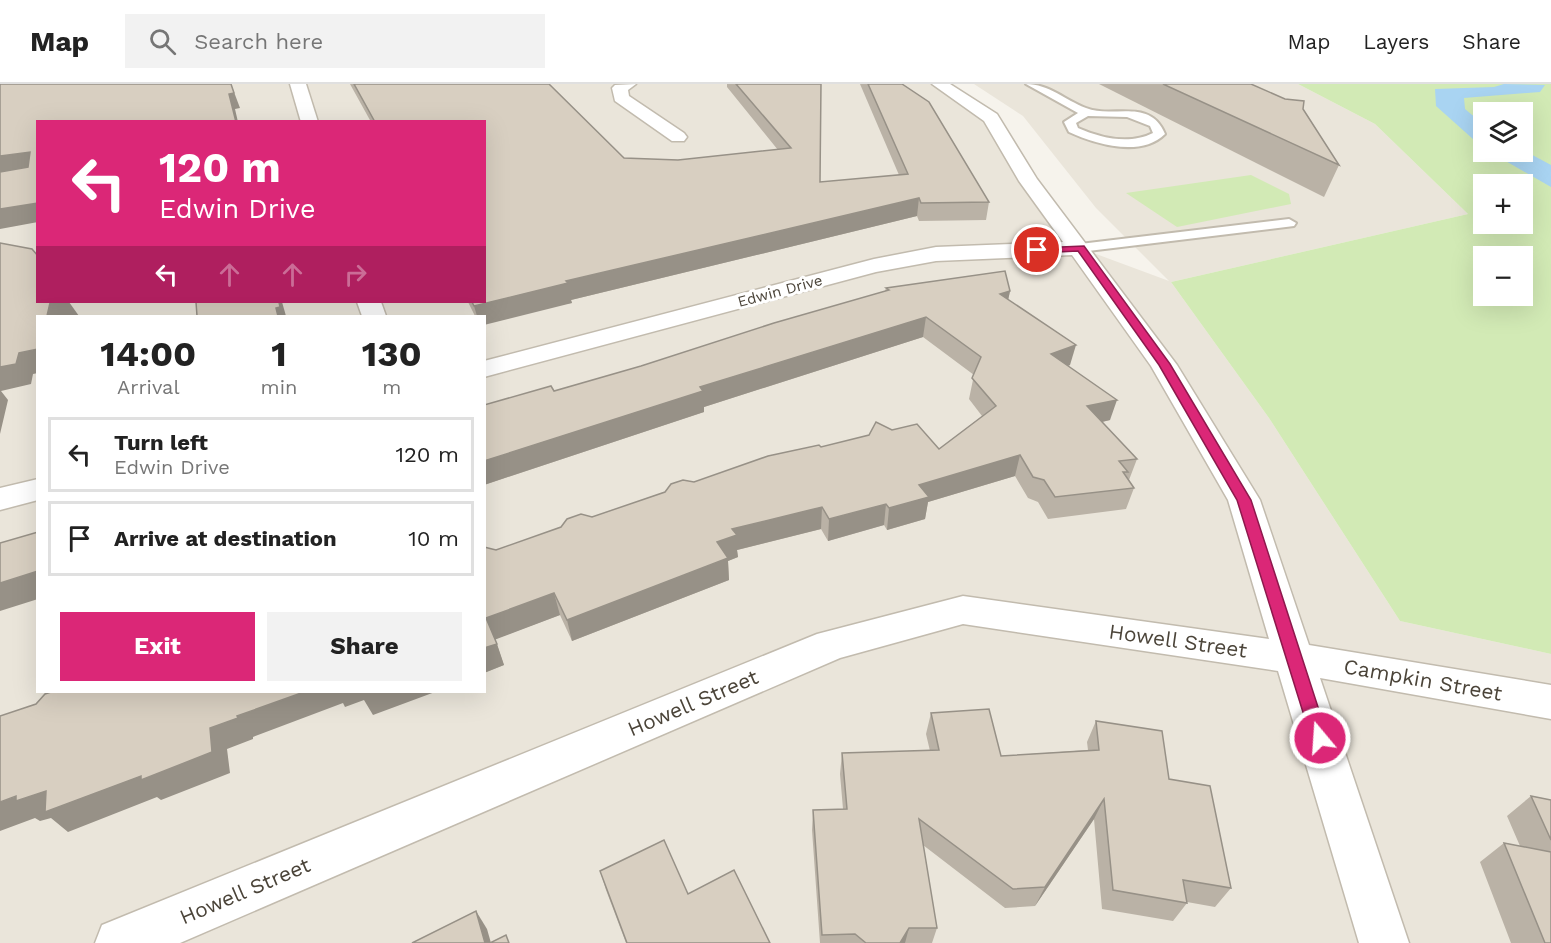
<!DOCTYPE html>
<meta charset="utf-8">
<style>
body{margin:0;font-family:"Work Sans",sans-serif;background:#f2f2f2;color:#222;height:100vh;display:flex;flex-direction:column;font-size:22px;white-space:nowrap}
*{box-sizing:border-box;margin:0}
p{font-size:20px;color:#767676}
.icon{flex:none;width:33px;height:33px;fill:none;stroke:currentColor;stroke-width:2;stroke-linecap:round;stroke-linejoin:round}
.map{position:relative;flex:1;overflow:hidden}
.panel{position:absolute;left:36px;top:231px;width:450px;height:378px;display:flex;flex-direction:column;background:#fff;border-radius:0px;box-shadow:0 6px 24px #0002}
.panel>*{flex:none}
.banner{position:absolute;left:36px;top:36px;width:450px;height:183px;border-radius:0px;box-shadow:0 6px 24px #0002;background:#db2777;color:#fff;overflow:hidden}
.controls{position:absolute;left:1473px;top:18px;display:grid;gap:12px}
.controls a{display:grid;place-items:center;width:60px;height:60px;border-radius:0px;background:#fff;box-shadow:0 6px 24px #0002;font-size:30px}
.pin{position:absolute;display:grid;place-items:center;width:51px;height:51px;color:#fff;margin:-26px;border:3px solid #fff;border-radius:50%;box-shadow:0 2px 6px #0007}
.me{position:absolute;width:66px;margin:-33px;rotate:342deg;stroke-linejoin:round;filter:drop-shadow(0 0 4px #0008)}
.turn{display:flex;align-items:center;gap:21px;height:126px;padding:0 24px;font-size:27px}
.turn .icon{width:78px;height:78px;stroke-width:2.5}
.turn b{display:block;font-size:42px;line-height:51px}
.lanes{display:flex;align-items:center;height:57px;padding:0 24px;background:#0003;justify-content:center;gap:30px;direction:ltr}
.lanes .off{opacity:.35}
.eta{display:flex;justify-content:space-evenly;align-items:center;height:102px;text-align:center}
.eta b{font-size:36px;font-weight:700;line-height:42px}
.button{display:flex;gap:12px;margin-top:auto;padding:12px 24px}
.button a{flex:1;height:69px;border-radius:0px;background:#db2777;color:#fff;font-size:24px;font-weight:700;line-height:69px;text-align:center}
.button a+a{background:#f2f2f2;color:#222}
ul{padding:0;list-style:none}
li{display:flex;align-items:center;gap:18px;height:75px;margin:0 12px 9px;padding:0 12px;border:3px solid #e0e0e0;border-radius:0px}
li div{flex:1}
li b{display:block;font-size:22px}
li em{font-style:normal}
header{display:flex;align-items:center;gap:36px;box-sizing:border-box;height:84px;padding:0 30px;background:#fff;border-bottom:2px solid #e0e0e0}
header strong{font-size:28px}
nav{display:flex;gap:33px;margin-inline-start:auto;font-size:21px}
.search{width:420px;height:54px;background:#f2f2f2;display:flex;align-items:center;gap:15px;box-sizing:border-box;padding:0 21px;border-radius:0px;color:#767676;font-size:22px}
.map>svg:first-child{display:block}
.residential{fill:#eae5da;fill-rule:evenodd}
.green{fill:#d2eab5;fill-rule:evenodd}
.water{fill:#a9d4f2}
.lines{fill:none;stroke-linecap:round;stroke-linejoin:round}
.service-casing{stroke:#c2bbae;stroke-width:4}
.minor-casing{stroke:#c2bbae;stroke-width:3}
.service{fill:#fff;fill-rule:evenodd}
.minor{fill:#fff;fill-rule:evenodd}
.wall{fill:#bab2a6}
.shaded-wall{fill:#979187}
.building{fill:#d8cfc1;stroke:#979187;stroke-width:1.5}
.route{fill:#db2777;stroke:#8e194d;stroke-width:1.5}
.labels{text-anchor:middle;stroke-width:6;stroke-linejoin:round;paint-order:stroke}
.far-street-label{font-size:15px;fill:#4b4439;stroke:#fff}
.near-street-label{font-size:21px;fill:#4b4439;stroke:#fff}
</style>
<header>
<strong>Map</strong>
<div class="search"><svg class="icon" aria-label="search" viewBox="0 0 24 24"><circle cx="10" cy="10" r="6"/><path d="M15 15l6 6"/></svg>Search here</div>
<nav><a>Map</a><a>Layers</a><a>Share</a></nav>
</header>
<div class="map">
<svg width="1551" height="859" viewBox="0 0 1551 859">
<rect width="100%" height="100%" fill="#f6f3ec"/>
<!-- residential -->
<path class="residential" d="M0 0H940L991 34 1080 164 1169 197 1096 124 1023 32 974 0H1298L1375 40 1468 130 1171 198 1269 334 1400 537 1551 570V859H0ZM38 38H484V218H38ZM38 232H484V608H38Z"/>
<!-- green -->
<g class="green">
<path d="M1298 0H1551V570L1400 537 1269 334 1171 198 1468 130 1375 40ZM1484 28H1522V68H1484ZM1484 100H1522V140H1484ZM1484 172H1522V212H1484Z"/>
<path d="M1251 91 1289 110 1291 120 1177 143 1126 109Z"/>
</g>
<!-- water -->
<g class="water">
<path d="M1504 0 1545 1 1540 8 1464 14 1465 25 1483 40V64L1436 22 1435 5 1494 3Z"/>
<path d="M1523 66 1551 81V103L1490 68Z"/>
</g>
<g class="lines">
<defs>
<g id="service">
<path d="M1026 0C1049 0 1065 16 1086 24 1112 35 1150 13 1165 50 1141 74 1095 60 1069 48L1064 38 1078 29ZM1088 32 1127 33 1150 42 1153 49C1129 61 1101 54 1078 44L1076 39Z"/>
<path d="M1289 135 1296 139 1294 142 1080 168 1073 164 1080 160Z"/>
</g>
<g id="minor">
<path d="M290 0H306L318 38H301Z"/>
<path d="M636 0 628 6 629 12 684 49 687 53 684 57H672L615 17 612 4 615 1Z"/>
<path d="M932 0H950L997 30 1037 95 1177 281 1260 416 1309 561 1551 601V635L1320 594 1409 859H1359L1278 587 963 540 840 574 180 859H95L102 841 817 550 963 512 1269 555 1228 416 1151 282 1072 171 936 177 876 188 484 293V277L874 175 936 163 1063 158 1019 97 984 37Z"/>
<path d="M357 218H381L386 232H362Z"/>
<path d="M38 395V416L0 426V404Z"/>
</g>
</defs>
<!-- service casing -->
<use href="#service" class="service-casing"/>
<!-- minor casing -->
<use href="#minor" class="minor-casing"/>
<!-- service -->
<use href="#service" class="service"/>
<!-- minor -->
<use href="#minor" class="minor"/>
</g>
<!-- wall -->
<g class="wall">
<path d="M350 0H549L624 74 678 76 778 66 727 3V0H821L820 98 899 91 860 0H902L989 118 986 136 919 137 917 132 571 216 572 219 484 232H475L468 218H484V38H371Z"/>
<path d="M1099 0H1251L1303 25 1339 81 1324 113Z"/>
<path d="M886 204 1010 207 1008 216 1070 281 1068 282 1110 336 1102 338 1137 375 1129 396 1134 404 1126 425 1048 435 1038 418 1028 414 1015 392 928 418 925 435 887 446 884 441 828 457 821 445 737 466 738 473 728 477 729 496 572 557 560 531 495 555 504 581 484 589V463L496 466 694 398 821 363 892 346 939 365 982 332 969 315 974 291 923 253 704 323V328L484 401V321L554 307 641 282 885 207Z"/>
<path d="M931 629 1001 672 1088 666 1087 658 1096 637 1169 695 1231 804 1215 823 1187 818V819L1173 837 1102 825 1094 735 1035 822 1005 824 923 761 937 844 932 859H820L812 746 813 726 843 725 840 690 842 669 930 667 926 650Z"/>
<path d="M1531 712 1551 716V859H1511L1480 778 1504 759 1520 762 1507 732Z"/>
<path d="M600 787 688 810 770 859H626L606 806Z"/>
</g>
<!-- shaded-wall -->
<g class="shaded-wall">
<path d="M231 0 240 24 235 25 238 38H236L229 10Z"/>
<path d="M30 68 38 81 0 91V72Z"/>
<path d="M919 114 917 132 571 216 572 219 484 241V232H477L474 222 566 197Z"/>
<path d="M38 119V138L0 145V125Z"/>
<path d="M1010 207 1006 226 1000 210Z"/>
<path d="M56 218H69L79 232H47L50 219Z"/>
<path d="M279 218H282L286 232H278L276 224Z"/>
<path d="M926 233 923 253 704 323V328L484 401V377L700 303Z"/>
<path d="M1076 261 1070 281 1045 290 1051 270Z"/>
<path d="M38 265V289L33 290 31 300 1 307 8 316 0 350V283L19 269Z"/>
<path d="M1117 316 1110 336 1080 343 1087 322Z"/>
<path d="M1020 371 1015 392 928 418 925 435 887 446 889 424 919 401Z"/>
<path d="M886 420 884 441 828 457 829 435Z"/>
<path d="M822 423 821 445 737 466 738 473 728 477 729 496 572 557 567 536 717 458 732 445Z"/>
<path d="M38 487V515L0 527V499Z"/>
<path d="M554 509 560 531 494 556 486 534Z"/>
<path d="M497 560 504 581 484 589V564Z"/>
<path d="M304 608H435L373 631 364 616 345 623 343 619 253 653V655L227 665 230 689 161 716 157 713 68 748 51 734 40 737 35 734 0 747V718L210 644 237 632Z"/>
<path d="M1104 715 1094 735 1035 822 1045 803Z"/>
<path d="M476 827 487 845 491 859H485Z"/>
<path d="M909 844 905 859H900Z"/>
</g>
<!-- building -->
<g class="building">
<path d="M0 0H231L234 9 229 10 236 38H38V119L0 125V88L28 83 30 68 0 72Z"/>
<path d="M354 0H549L624 74 678 76 791 64 736 0H821L820 98 908 90 868 0H902L929 18 989 118 921 119 919 114 566 197 568 199 474 222 472 218H484V38H375Z"/>
<path d="M1163 0H1251L1285 15 1304 17 1303 25 1339 81Z"/>
<path d="M0 159 32 165 38 172V218H56L50 219 47 232H38V265L19 269 16 280 0 283Z"/>
<path d="M1005 187 1010 207 1000 210 1076 261 1051 270 1117 316 1087 322 1137 375 1119 377 1128 388H1123L1134 404 1055 413 1044 396 1033 393 1020 371 919 401 929 413 889 424 886 420 829 435 822 423 732 445 737 451 717 458 728 474 567 536 554 509 486 534 497 560 484 564V463L496 466 561 443 567 435 581 430 592 433 665 408 671 400 683 396 694 398 768 372 819 361 821 363 869 351 876 338 892 346 917 340 939 365 996 322 972 294 981 273 926 233 700 303 703 307 484 377V321L551 302 554 307 641 282 774 239 889 206 886 204Z"/>
<path d="M196 218H279L280 223 276 224 278 232H197Z"/>
<path d="M38 448V487L0 499V459Z"/>
<path d="M51 608H304L237 632 238 634 210 644 212 668 141 696V692L45 728 46 707 16 717V712L0 718V632L36 620 45 610Z"/>
<path d="M989 625 1001 672 1099 666 1096 637 1162 647 1169 695 1210 702 1231 804 1183 796 1187 819 1113 806 1104 715 1045 803 1013 805 919 735 937 844H909L900 859H866L855 850 822 851 813 726 847 725 842 669 939 666 931 629Z"/>
<path d="M1531 712 1551 716V756Z"/>
<path d="M664 756 688 810 734 786 770 859H627L600 787Z"/>
<path d="M1504 759 1551 768V859H1545Z"/>
<path d="M476 827 485 859H412Z"/>
<path d="M506 851 509 859H490Z"/>
</g>
<!-- route -->
<path class="route" d="M1084 162 1170 280 1251 416 1328 654 1326 660 1320 662 1313 660 1311 654 1237 416 1159 281 1078 167 1037 169 1033 166 1037 164Z"/>
<g class="labels">
<!-- far-street labels -->
<g class="far-street-label">
<text transform="translate(780 207) rotate(-15)" y="5">Edwin Drive</text>
</g>
<!-- near-street labels -->
<g class="near-street-label">
<text transform="translate(1178 557) rotate(8)" y="7">Howell Street</text>
<text transform="translate(1423 596) rotate(10)" y="7">Campkin Street</text>
<text transform="translate(693 619) rotate(-23)" y="7">Howell Street</text>
<text transform="translate(245 807) rotate(-23)" y="7">Howell Street</text>
</g>
</g>
</svg>
<div class="controls">
<a><svg class="icon" aria-label="layers" viewBox="0 0 24 24"><path d="M12 4l9 5-9 5-9-5zM3 14l9 5 9-5"/></svg></a>
<a>+</a>
<a>−</a>
</div>
<div class="pin" style="left:1037px;top:166px;background:#d93025"><svg class="icon" aria-label="arrive" viewBox="0 0 24 24"><path d="M6 21V4h12l-3 4 3 4H6"/></svg></div>
<svg class="me" style="left:1320px;top:654px" viewBox="-20 -20 40 40"><circle r="17" fill="#db2777" stroke="#fff" stroke-width="3"/><path d="M0-11L8 9 0 5-8 9z" fill="#fff"/></svg>
<div class="banner">
<div class="turn"><svg class="icon" aria-label="left" viewBox="0 0 24 24"><path d="M17 20v-9H6M10 6l-5 5 5 5"/></svg><div><b>120 m</b>Edwin Drive</div></div>
<div class="lanes"><svg class="icon" aria-label="left" viewBox="0 0 24 24"><path d="M17 20v-9H6M10 6l-5 5 5 5"/></svg><svg class="icon off" aria-label="ahead" viewBox="0 0 24 24"><path d="M12 20V5M6 11l6-6 6 6"/></svg><svg class="icon off" aria-label="ahead" viewBox="0 0 24 24"><path d="M12 20V5M6 11l6-6 6 6"/></svg><svg class="icon off" aria-label="right" viewBox="0 0 24 24"><path d="M7 20v-9h11M14 6l5 5-5 5"/></svg></div>
</div>
<section class="panel">
<div class="eta">
<div><b>14:00</b><p>Arrival</p></div>
<div><b>1</b><p>min</p></div>
<div><b>130</b><p>m</p></div>
</div>
<ul>
<li><svg class="icon" aria-label="left" viewBox="0 0 24 24"><path d="M17 20v-9H6M10 6l-5 5 5 5"/></svg><div><b>Turn left</b><p>Edwin Drive</p></div><em>120 m</em></li>
<li><svg class="icon" aria-label="arrive" viewBox="0 0 24 24"><path d="M6 21V4h12l-3 4 3 4H6"/></svg><div><b>Arrive at destination</b></div><em>10 m</em></li>
</ul>
<div class="button"><a>Exit</a><a>Share</a></div>
</section>
</div>
